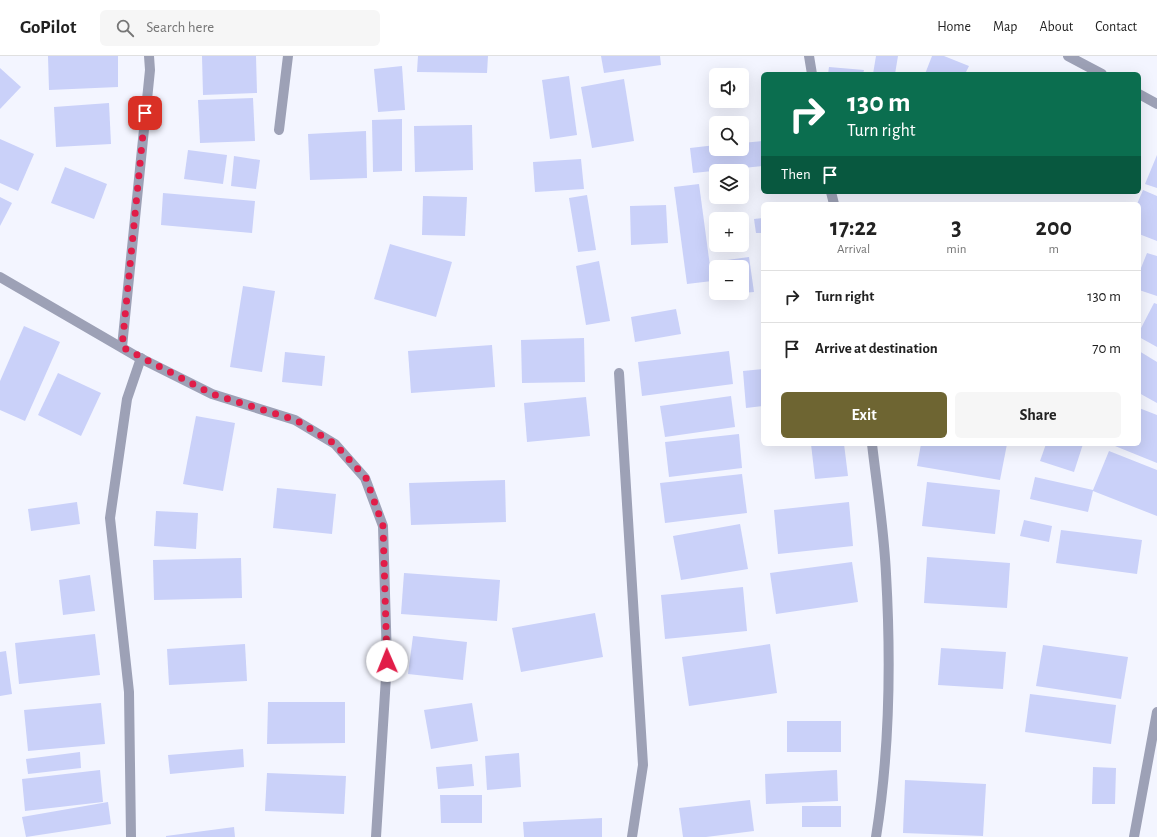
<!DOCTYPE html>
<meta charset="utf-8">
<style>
body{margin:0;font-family:"Alegreya Sans",sans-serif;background:#f6f6f6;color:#222;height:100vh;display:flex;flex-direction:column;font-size:15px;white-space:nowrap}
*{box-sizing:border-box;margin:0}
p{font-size:13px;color:#767676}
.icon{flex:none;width:22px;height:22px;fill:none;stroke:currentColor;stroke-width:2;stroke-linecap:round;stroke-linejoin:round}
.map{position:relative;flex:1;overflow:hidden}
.side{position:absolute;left:761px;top:146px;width:380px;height:244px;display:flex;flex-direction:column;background:#fff;border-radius:6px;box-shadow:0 4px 16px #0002}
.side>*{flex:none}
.hud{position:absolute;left:761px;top:16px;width:380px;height:122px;border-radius:6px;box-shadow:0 4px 16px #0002;background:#0b6e4f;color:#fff;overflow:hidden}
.controls{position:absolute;left:709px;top:12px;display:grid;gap:8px}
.controls a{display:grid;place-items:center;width:40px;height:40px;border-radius:6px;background:#fff;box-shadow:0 4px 16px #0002;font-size:20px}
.pin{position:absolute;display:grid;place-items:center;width:34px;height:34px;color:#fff;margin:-17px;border-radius:8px;box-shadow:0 2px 6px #0006}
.me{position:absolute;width:44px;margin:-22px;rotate:359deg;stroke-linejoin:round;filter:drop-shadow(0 0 3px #0008)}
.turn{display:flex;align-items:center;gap:14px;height:84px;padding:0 20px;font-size:18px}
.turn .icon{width:52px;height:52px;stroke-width:2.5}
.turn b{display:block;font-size:28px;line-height:34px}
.then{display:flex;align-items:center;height:38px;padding:0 20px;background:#0003;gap:8px;font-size:15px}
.eta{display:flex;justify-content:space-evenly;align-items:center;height:68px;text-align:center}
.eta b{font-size:24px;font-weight:700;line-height:28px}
.cta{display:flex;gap:8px;margin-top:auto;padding:8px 20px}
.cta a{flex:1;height:46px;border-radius:6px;background:#6e6532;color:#fff;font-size:16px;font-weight:700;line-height:46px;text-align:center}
.cta a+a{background:#f6f6f6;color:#222}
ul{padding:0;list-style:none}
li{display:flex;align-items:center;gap:12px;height:52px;padding:0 20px;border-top:1px solid #e0e0e0}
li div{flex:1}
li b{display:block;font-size:15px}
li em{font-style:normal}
header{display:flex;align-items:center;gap:24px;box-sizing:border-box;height:56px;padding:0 20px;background:#fff;border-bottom:1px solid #e0e0e0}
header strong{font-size:19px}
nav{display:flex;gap:22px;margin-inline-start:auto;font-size:14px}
.search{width:280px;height:36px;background:#f6f6f6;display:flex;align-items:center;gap:10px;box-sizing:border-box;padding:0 14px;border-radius:6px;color:#767676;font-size:15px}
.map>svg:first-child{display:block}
.building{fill:#cad1f9}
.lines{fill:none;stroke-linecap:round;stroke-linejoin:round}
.minor{stroke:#9da1b6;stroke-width:10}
.route{stroke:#e11d48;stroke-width:7;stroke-dasharray:0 12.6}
</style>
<header>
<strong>GoPilot</strong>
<div class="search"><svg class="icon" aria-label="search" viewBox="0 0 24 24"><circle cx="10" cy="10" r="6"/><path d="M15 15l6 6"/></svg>Search here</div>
<nav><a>Home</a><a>Map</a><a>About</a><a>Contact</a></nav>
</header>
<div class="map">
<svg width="1157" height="781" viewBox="0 0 1157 781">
<rect width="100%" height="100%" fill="#f3f5ff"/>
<!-- building -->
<g class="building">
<path d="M48 0H118V31L49 34Z"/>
<path d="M202 0H256L257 37 203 39Z"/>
<path d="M418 0H488L487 17 417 16Z"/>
<path d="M601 0H660L661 9 604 17Z"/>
<path d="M876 0H898L895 18H873Z"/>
<path d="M932 0H944L969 10 965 18H925Z"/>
<path d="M402 10 405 54 378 56 374 13Z"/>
<path d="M829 11 864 14 863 18H828Z"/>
<path d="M0 12 21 31 0 53Z"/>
<path d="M569 20 577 79 550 83 542 24Z"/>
<path d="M624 23 634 85 592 92 581 31Z"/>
<path d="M253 42 255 85 200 87 198 44Z"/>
<path d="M109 47 111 88 56 91 54 51Z"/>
<path d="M402 63V115L373 116 372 64Z"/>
<path d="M472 69 473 114 415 116 414 70Z"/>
<path d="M366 75 367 122 310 124 308 78Z"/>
<path d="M0 83 34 98 18 135 0 127Z"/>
<path d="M763 85V110L693 117 690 92 716 89V93H742V87Z"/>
<path d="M188 94 227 99 223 128 184 123Z"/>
<path d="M1157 99V132L1145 128Z"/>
<path d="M234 100 260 104 256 133 231 130Z"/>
<path d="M581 103 584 133 535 136 533 106Z"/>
<path d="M65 111 107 128 94 163 51 147Z"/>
<path d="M699 128 712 225 687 228 674 131Z"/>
<path d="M1143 134 1157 140V185L1139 178V148H1137Z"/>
<path d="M163 137 255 145 252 177 161 169Z"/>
<path d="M587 139 596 194 578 196 569 142Z"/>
<path d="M423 140 467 141 465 180 422 179Z"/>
<path d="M0 141 12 147 0 170Z"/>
<path d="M666 149 668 187 631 189 630 150Z"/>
<path d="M763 162V177H756L754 163Z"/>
<path d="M390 188 452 206 436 261 374 243Z"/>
<path d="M761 194H763V206L762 207Z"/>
<path d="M1147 197 1157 200V240L1139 234V217Z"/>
<path d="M749 201 754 236 742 237V211H728L727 204Z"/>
<path d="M599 205 610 265 586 269 576 210Z"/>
<path d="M243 230 275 235 262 316 230 311Z"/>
<path d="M1154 247 1157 248V291L1139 281V276Z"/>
<path d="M676 253 681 278 635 286 631 261Z"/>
<path d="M24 270 60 286 25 365 0 354V325Z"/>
<path d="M584 282 585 326 522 327 521 284Z"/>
<path d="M492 289 495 331 411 337 408 295Z"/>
<path d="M729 295 733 328 642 340 638 306Z"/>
<path d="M1139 295 1157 306V347L1139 337Z"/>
<path d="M285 296 325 300 322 330 282 326Z"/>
<path d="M763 313V350L746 352 743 315Z"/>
<path d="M58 317 101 337 81 380 38 359Z"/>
<path d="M731 340 735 371 665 381 660 350Z"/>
<path d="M586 341 590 380 527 386 524 347Z"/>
<path d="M1139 352 1157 359V407L1115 390 1116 388H1139Z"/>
<path d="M196 360 235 367 223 435 183 428Z"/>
<path d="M739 378 742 412 669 421 665 386Z"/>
<path d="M811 388H844L848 420 815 423Z"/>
<path d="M921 388H1007L1000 424 917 410Z"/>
<path d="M1046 388H1083L1074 416 1040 405Z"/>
<path d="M1109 395 1157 414V460L1093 435 1088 456 1030 443 1035 421 1093 434Z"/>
<path d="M742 418 747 457 665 467 660 427Z"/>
<path d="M505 424 506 466 411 469 409 427Z"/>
<path d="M927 426 1000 434 995 478 922 470Z"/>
<path d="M277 432 336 438 332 478 273 472Z"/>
<path d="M77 446 80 468 31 475 28 453Z"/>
<path d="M849 446 853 490 778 498 774 454Z"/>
<path d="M156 455 198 457 196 493 154 490Z"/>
<path d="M1024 464 1052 470 1049 486 1020 480Z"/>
<path d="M740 468 748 513 681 524 673 480Z"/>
<path d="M1061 474 1142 484 1137 518 1056 507Z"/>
<path d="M927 501 1010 507 1007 552 924 547Z"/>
<path d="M241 502 242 542 154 544 153 504Z"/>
<path d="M852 506 858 546 776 558 770 517Z"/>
<path d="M404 517 500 524 497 565 401 558Z"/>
<path d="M90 519 95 555 63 559 59 524Z"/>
<path d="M743 531 747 575 665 583 661 539Z"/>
<path d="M595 557 603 601 521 616 512 572Z"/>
<path d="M95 578 100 619 19 628 15 587Z"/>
<path d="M413 580 467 586 463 624 408 618Z"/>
<path d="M245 588 247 625 169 629 167 593Z"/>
<path d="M770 588 777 637 689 650 682 601Z"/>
<path d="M1043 589 1128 601 1121 643 1036 630Z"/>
<path d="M941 592 1006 596 1003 633 938 629Z"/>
<path d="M6 595 12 638 0 640V596Z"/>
<path d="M1030 638 1116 649 1111 688 1025 676Z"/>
<path d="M268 646H345V687L267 688Z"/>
<path d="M101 647 105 688 28 695 24 654Z"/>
<path d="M472 647 478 685 431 693 424 654Z"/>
<rect x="787" y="665" width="54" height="31"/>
<path d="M243 693 244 711 170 718 168 699Z"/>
<path d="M80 696 81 712 28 718 26 703Z"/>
<path d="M519 697 521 731 487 734 485 700Z"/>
<path d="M472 708 474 730 438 733 436 711Z"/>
<path d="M1093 711 1116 712 1115 748H1092Z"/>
<path d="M100 714 103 746 25 755 22 723Z"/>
<path d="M837 714 838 745 766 748 765 718Z"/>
<path d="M267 717 346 720 344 758 265 755Z"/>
<path d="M905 724 986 728 983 780 903 777Z"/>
<path d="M440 739H482V767H441Z"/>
<path d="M750 744 754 775 706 781H683L679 752Z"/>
<path d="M108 746 111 768 26 781 22 761Z"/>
<rect x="802" y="750" width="39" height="21"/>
<path d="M602 762V781H524L523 766Z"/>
<path d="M234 771 235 781H166V780Z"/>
</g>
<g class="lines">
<!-- minor -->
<g class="minor">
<path d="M809 0 812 18"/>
<path d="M1068 0 1102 18"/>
<path d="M1139 38 1157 48"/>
<path d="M279 74 288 0"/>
<path d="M831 136 834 148"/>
<path d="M0 221 136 300 212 338 295 364 335 388 365 422 383 470 387 605 376 781"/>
<path d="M122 291 150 14 149 0"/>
<path d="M619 317 643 709 632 781"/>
<path d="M872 388C877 431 884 474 886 518 891 605 890 694 876 781"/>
<path d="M131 781 129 636 110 462 127 343 141 302"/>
<path d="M1134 781 1157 656"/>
</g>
</g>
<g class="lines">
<!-- route -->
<path class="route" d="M145 57 122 291 212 338 296 364 335 388 366 422 383 470 387 605"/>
</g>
</svg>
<div class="controls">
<a><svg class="icon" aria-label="sound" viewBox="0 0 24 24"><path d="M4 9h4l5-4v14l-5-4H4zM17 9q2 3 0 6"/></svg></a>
<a><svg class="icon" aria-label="search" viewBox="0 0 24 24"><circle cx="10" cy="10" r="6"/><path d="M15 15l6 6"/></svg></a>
<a><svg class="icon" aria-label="layers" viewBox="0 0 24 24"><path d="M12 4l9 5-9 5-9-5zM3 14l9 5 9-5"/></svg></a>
<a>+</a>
<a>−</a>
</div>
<div class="pin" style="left:145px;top:57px;background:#d93025"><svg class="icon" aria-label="arrive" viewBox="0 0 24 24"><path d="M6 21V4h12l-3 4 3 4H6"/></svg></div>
<svg class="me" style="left:387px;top:605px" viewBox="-20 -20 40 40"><circle r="19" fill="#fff"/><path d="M0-13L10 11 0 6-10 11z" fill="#e11d48"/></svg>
<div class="hud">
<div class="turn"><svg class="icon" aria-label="right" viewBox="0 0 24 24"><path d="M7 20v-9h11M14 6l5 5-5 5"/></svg><div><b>130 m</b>Turn right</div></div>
<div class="then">Then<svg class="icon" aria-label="arrive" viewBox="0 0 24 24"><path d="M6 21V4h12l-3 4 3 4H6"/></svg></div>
</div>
<section class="side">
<div class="eta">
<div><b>17:22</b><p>Arrival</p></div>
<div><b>3</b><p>min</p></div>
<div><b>200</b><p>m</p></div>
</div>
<ul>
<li><svg class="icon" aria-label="right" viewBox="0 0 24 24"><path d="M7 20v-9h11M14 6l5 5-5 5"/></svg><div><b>Turn right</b></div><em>130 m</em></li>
<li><svg class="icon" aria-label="arrive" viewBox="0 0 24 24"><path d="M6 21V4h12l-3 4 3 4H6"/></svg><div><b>Arrive at destination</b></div><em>70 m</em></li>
</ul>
<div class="cta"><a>Exit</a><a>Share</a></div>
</section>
</div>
